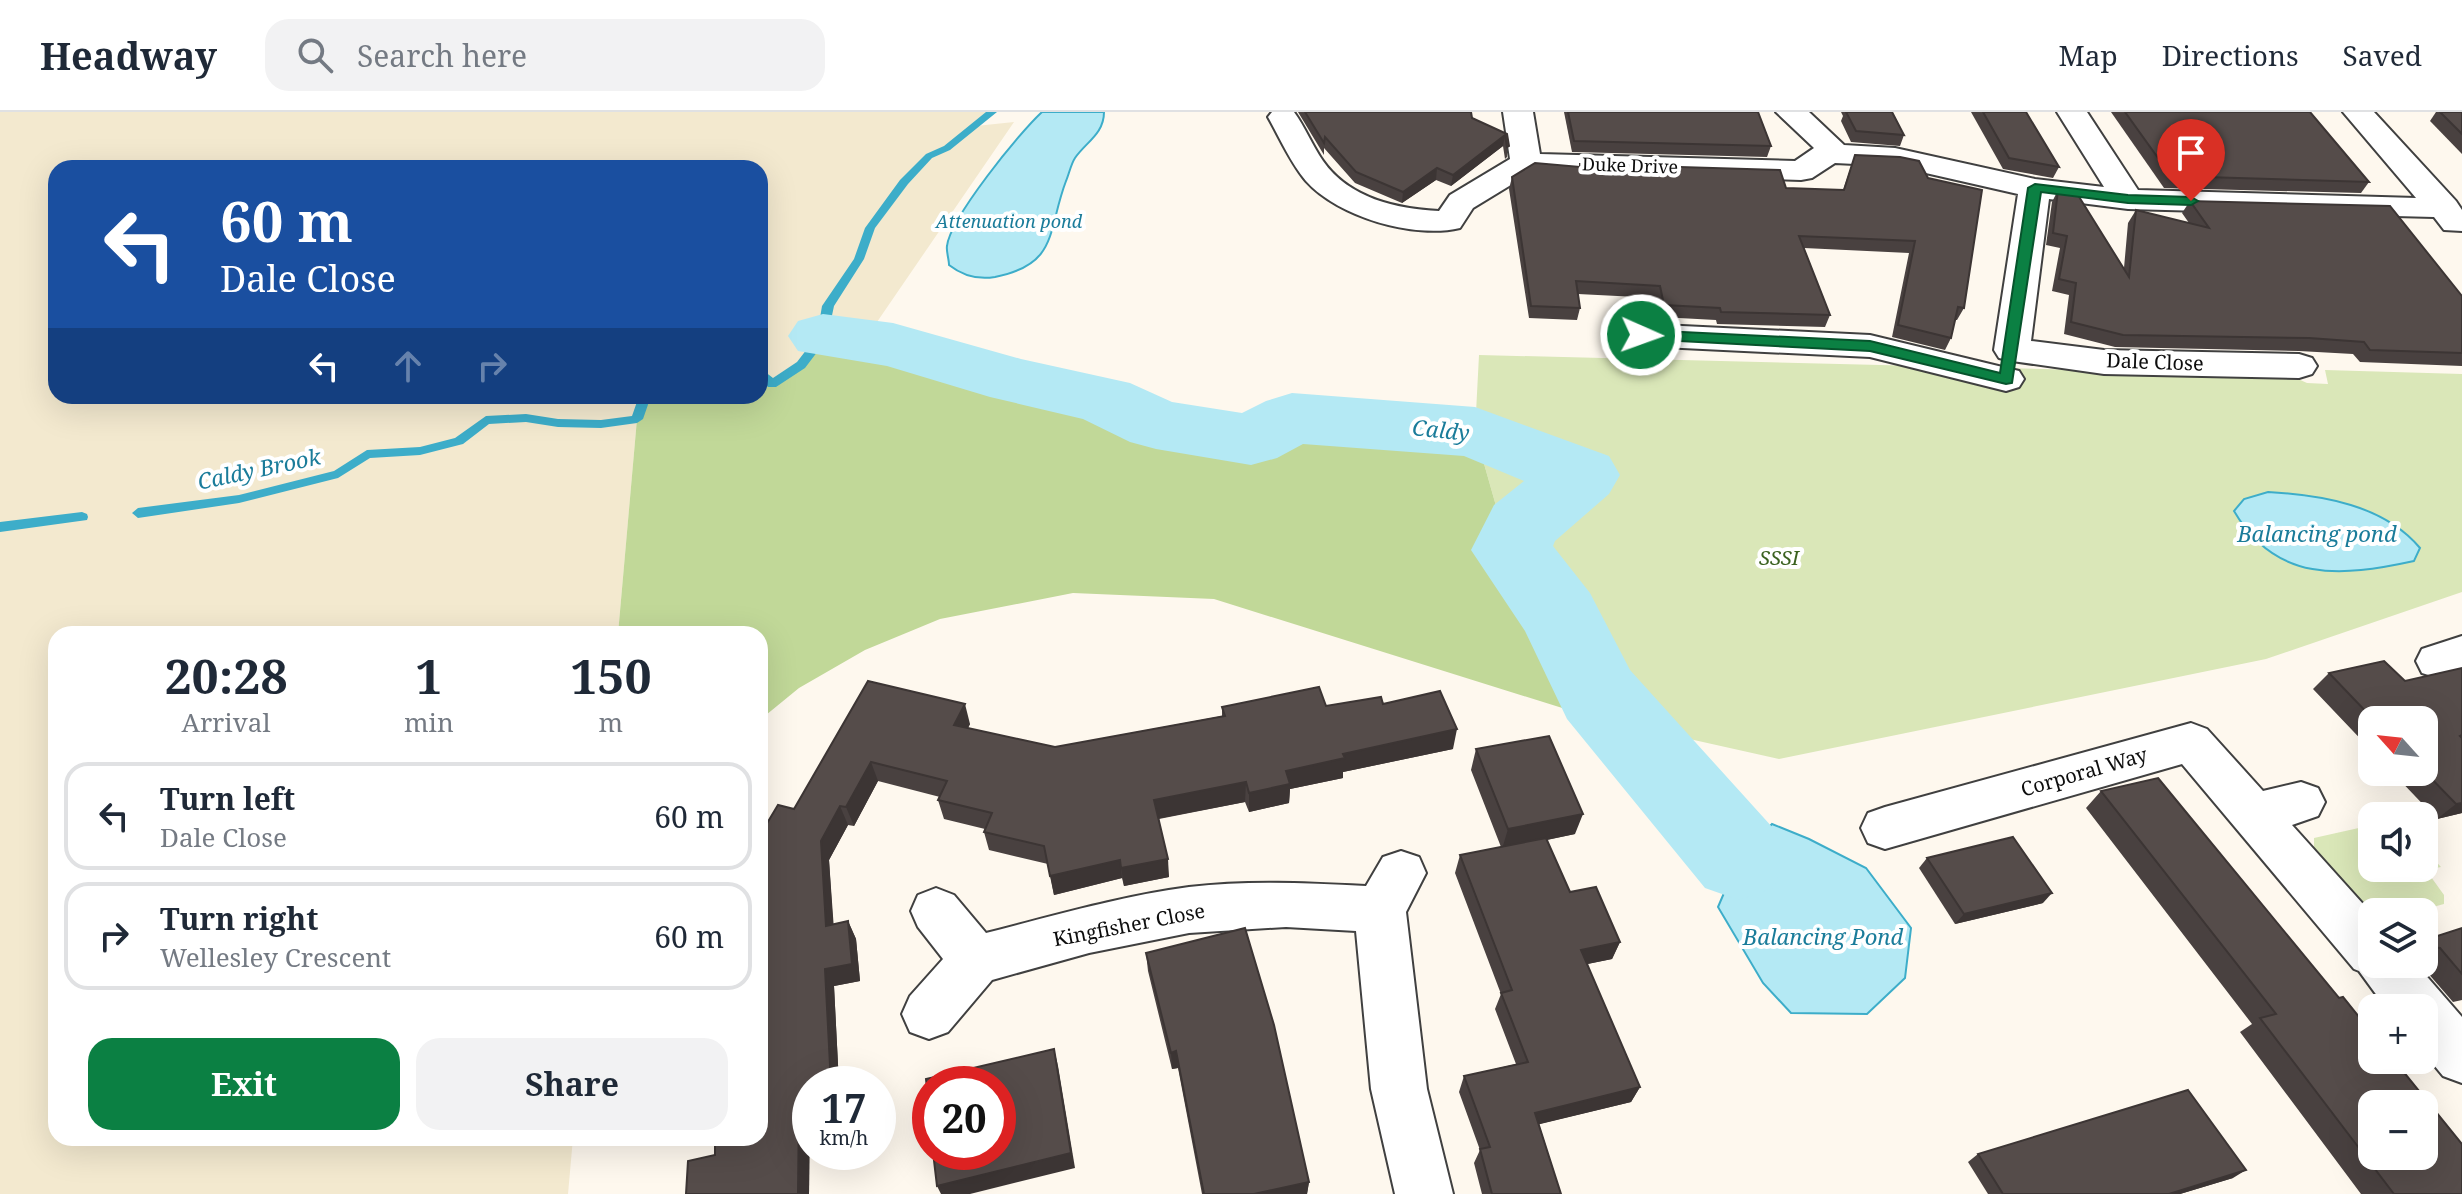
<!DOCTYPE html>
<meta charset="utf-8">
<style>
body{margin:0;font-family:"Noto Serif",serif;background:#f2f2f3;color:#1f2937;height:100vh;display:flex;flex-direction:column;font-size:30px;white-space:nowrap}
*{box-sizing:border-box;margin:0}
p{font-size:26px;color:#747a83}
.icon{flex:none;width:44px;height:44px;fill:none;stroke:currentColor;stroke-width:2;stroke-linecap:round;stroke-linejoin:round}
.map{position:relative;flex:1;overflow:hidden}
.side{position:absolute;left:48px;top:514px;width:720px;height:520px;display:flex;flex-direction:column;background:#fff;border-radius:24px;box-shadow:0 8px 32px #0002}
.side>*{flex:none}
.guide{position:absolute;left:48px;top:48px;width:720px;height:244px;border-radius:24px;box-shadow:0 8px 32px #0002;background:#1a4fa0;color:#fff;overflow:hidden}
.needle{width:52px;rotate:297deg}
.buttons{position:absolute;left:2358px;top:594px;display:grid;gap:16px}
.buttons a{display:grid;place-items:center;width:80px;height:80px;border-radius:16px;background:#fff;box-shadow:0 8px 32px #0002;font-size:40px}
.speed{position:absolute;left:792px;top:954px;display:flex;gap:16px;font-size:40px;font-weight:700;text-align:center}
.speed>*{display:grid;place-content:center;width:104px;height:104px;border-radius:50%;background:#fff;box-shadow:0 8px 32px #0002;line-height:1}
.speed small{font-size:20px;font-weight:400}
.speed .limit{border:12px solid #d22;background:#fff;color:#111}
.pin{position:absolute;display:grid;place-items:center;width:68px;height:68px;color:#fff;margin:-82px -34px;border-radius:50% 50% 50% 0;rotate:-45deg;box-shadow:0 0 8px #0007}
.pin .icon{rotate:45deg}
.me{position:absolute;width:88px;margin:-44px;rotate:92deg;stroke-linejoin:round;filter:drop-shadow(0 0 6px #0008)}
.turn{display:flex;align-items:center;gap:28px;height:168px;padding:0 40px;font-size:36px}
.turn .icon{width:104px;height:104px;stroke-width:2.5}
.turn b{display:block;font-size:56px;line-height:68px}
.lanes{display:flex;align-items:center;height:76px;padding:0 40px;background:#0003;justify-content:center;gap:40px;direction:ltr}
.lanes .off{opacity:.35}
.eta{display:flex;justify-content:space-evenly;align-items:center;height:136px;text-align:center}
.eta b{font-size:48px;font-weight:700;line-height:56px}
.cta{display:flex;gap:16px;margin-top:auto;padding:16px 40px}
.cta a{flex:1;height:92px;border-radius:24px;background:#0b8043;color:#fff;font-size:32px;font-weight:700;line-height:92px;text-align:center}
.cta a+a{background:#f2f2f3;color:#1f2937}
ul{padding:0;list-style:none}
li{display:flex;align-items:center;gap:24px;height:108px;margin:0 16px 12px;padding:0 24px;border:4px solid #e0e1e3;border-radius:24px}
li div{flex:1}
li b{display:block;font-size:30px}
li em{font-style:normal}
header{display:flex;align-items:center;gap:48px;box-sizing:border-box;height:112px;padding:0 40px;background:#fff;border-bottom:2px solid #e0e1e3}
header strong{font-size:38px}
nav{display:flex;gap:44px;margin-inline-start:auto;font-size:28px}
.search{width:560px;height:72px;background:#f2f2f3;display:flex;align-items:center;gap:20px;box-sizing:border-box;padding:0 28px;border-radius:24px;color:#747a83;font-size:30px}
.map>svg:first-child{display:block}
.farmland{fill:#f3e9cf}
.green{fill:#dae7b8}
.forest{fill:#c1d898}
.water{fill:#b4e9f4;stroke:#3dadc9;stroke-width:2}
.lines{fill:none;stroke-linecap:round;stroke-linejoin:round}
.stream{fill:#3dadc9;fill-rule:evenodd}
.river{fill:#b4e9f4;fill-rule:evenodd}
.minor-casing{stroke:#404040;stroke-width:4}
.minor{fill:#fff;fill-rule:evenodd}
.wall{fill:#494140}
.shaded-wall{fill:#3c3534}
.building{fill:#554c4a;stroke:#3c3534;stroke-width:2;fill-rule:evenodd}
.route{fill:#0b8043;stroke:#07532c;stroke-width:2}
.labels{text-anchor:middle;stroke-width:8;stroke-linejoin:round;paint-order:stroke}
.far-street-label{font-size:18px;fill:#0d0d0d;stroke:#fff}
.far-water-label{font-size:18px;font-style:italic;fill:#1a7c9a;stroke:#fff}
.street-label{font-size:20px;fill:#0d0d0d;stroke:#fff}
.park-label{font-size:20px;font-style:italic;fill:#3b6220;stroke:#fff}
.water-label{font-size:22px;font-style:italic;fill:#1a7c9a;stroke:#fff}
</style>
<header>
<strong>Headway</strong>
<div class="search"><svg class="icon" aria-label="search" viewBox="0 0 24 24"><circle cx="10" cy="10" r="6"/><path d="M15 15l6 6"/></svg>Search here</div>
<nav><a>Map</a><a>Directions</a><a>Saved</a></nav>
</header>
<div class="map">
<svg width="2462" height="1082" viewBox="0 0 2462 1082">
<rect width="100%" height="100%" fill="#fef8ee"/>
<!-- farmland -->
<path class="farmland" d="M0 0H992L976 14 1014 10 864 229 823 224 801 253 772 272 760 260V56H56V284H645L637 307 618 522H56V1026H573L568 1082H0Z"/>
<!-- green -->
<g class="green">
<path d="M1479 243 2289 263 2307 271 2328 272 2325 258 2462 262V480L2266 547 1779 647 1591 605 1616 585 1504 422 1475 320Z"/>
<path d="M2372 713V756H2424V737L2441 755 2426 758 2444 783V792L2414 800H2372V806L2314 737V726Z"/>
</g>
<!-- forest -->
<path class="forest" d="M823 224 893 233 1015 269 1104 288 1156 312 1251 328 1292 306 1475 320 1504 422 1591 605 1214 487 1073 481 940 507 865 538 799 576 760 608V522H618L637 307 645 284H760V260L772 271 801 253Z"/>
<!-- water -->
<g class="water">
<path d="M1042 0H1104C1104 22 1086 30 1075 46 1071 52 1069 62 1066 69 1047 119 1059 152 995 165 977 168 963 164 949 153 949 147 946 139 947 134 950 106 1020 20 1042 0Z"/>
<path d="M2268 380C2322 383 2384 393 2420 436L2414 449C2341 465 2276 471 2234 399L2244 387Z"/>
<path d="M1772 712 1809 727 1866 756 1911 816 1905 866 1867 902 1791 901 1763 871 1718 795 1739 746Z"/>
</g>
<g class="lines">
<!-- stream -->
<g class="stream">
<path d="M986 0H997L950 38 932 46 908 72 875 116 864 147 834 194 827 227 805 256 776 275H768L760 267V256L773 266 797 250 817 224 822 194 854 147 865 116 900 68 926 42 944 34Z"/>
<path d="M639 284H651L643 307 637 311 601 316 558 315 526 310 489 312 463 332 420 343 370 346 338 366 239 391 138 406 132 401 138 396 239 383 334 359 367 338 420 335 455 326 486 304 526 302 558 307 601 308 632 304Z"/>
<path d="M82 400 87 402 88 405 87 408 0 420V410Z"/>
</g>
<!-- river -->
<path class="river" d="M823 202 893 211 1021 247 1130 271 1172 290 1242 301 1266 289 1292 281 1475 295 1609 344 1620 363 1609 382 1555 429 1553 434 1590 481 1630 558 1773 716 1787 746 1773 776 1739 788 1705 776 1567 607 1525 519 1471 438 1494 393 1524 369 1464 344 1303 332 1277 346 1251 353 1156 337 1130 330 1083 307 990 285 887 254 798 239 788 224 798 209Z"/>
<defs>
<g id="minor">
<path d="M1272 0H1294C1305 15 1312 33 1323 49 1349 86 1396 97 1439 99L1450 83 1510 47 1503 0H1533L1540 42 1795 49 1814 36 1776 0H1809L1844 33 1895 36 2035 67 2104 75 2057 0H2087L2138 78 2416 86 2343 0H2374L2456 89 2462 98V119L2444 118 2434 105 2128 97 2049 87 2031 229 2104 238 2299 242 2312 246 2317 254 2312 262 2299 266 2104 262 2012 249 1999 246 1994 238 2018 82 1895 54 1835 51 1812 66 1801 68 1532 60 1473 96 1460 116C1414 127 1338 105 1306 69 1290 50 1280 26 1268 5Z"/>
<path d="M1641 212 1870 223 2019 259 2024 267 2019 275 2006 279 1870 245 1641 234 1628 231 1623 223 1628 215Z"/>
<path d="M2462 524V558L2438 566 2422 561 2416 549 2422 537Z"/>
<path d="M2191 611 2207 617 2263 679 2301 670 2318 676 2325 690 2318 704 2292 713 2372 802V852H2416L2462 905V971L2443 964 2424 941V896H2386L2359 859 2354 857 2182 652 1885 737 1868 731 1861 716 1868 701 1885 695Z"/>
<path d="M1401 739 1419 745 1426 761 1406 800 1427 977 1453 1082H1395L1371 977 1356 819 1286 815 1189 821 1089 841 992 868 948 920 929 927 910 920 902 902 910 884 943 847 918 815 911 799 918 783 936 776 954 783 986 821C1053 804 1121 784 1189 775 1248 768 1307 771 1366 774L1383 745Z"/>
</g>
</defs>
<!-- minor casing -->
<use href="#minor" class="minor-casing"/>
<!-- minor -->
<use href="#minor" class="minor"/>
</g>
<!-- wall -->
<g class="wall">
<path d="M1298 0H1471L1472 6 1507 22V45L1505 47 1503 34 1451 74 1436 68 1402 91 1355 71 1324 36V43Z"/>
<path d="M1564 0H1758L1771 34 1767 45 1572 40Z"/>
<path d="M1841 0H1892L1904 23 1900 34 1851 30 1841 9 1843 4Z"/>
<path d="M1971 0H2026L2059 55 2053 66 2003 57Z"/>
<path d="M2111 0H2310L2369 70 2361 81 2164 76Z"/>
<path d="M2436 0H2462V42L2430 9Z"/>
<path d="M1855 43 1964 196 1957 208H1955L1951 226 1945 238 1892 225 1909 141 1804 136 1830 203 1825 215 1717 212 1716 208 1660 205 1657 186 1578 182 1580 196 1577 208 1529 206 1509 77 1512 65 1579 55 1580 52 1786 76 1843 78Z"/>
<path d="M2058 78 2124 156 2128 111 2136 98 2189 111 2182 101 2190 89 2462 184V254L2360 250 2353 242 2299 239 2115 235 2064 222 2069 183 2052 179 2060 136 2046 133 2052 90Z"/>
<path d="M2462 556V701L2437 707 2392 660H2424V608H2372V639L2313 577 2329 561 2405 569Z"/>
<path d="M868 569 970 612 968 616 1055 635 1222 604V595L1326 594 1383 592 1453 637 1343 660V666L1290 677 1289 691 1249 700 1245 690 1159 707 1169 765 1124 774 1122 766 1054 783 1048 752 989 738 984 720 985 717 944 707 938 688 940 685 878 669 854 714 848 713 829 748 833 812 848 809 856 827 860 869 834 874 839 972H810L809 1082H686L715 1043 794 697Z"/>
<path d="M1476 637 1575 722 1547 728 1570 780 1620 830 1612 847 1587 852 1640 975 1631 990 1539 1012 1561 1082H1482L1474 1051 1480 1038 1459 980 1464 964 1516 952 1495 897 1501 882 1455 761 1460 743 1501 735 1471 658Z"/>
<path d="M2101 679 2339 886 2462 1082H2361L2240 920 2252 912 2086 696Z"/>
<path d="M1927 746 2043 791 1955 812 1919 756Z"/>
<path d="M2462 816V888L2453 890 2420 852H2424V828Z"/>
<path d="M1146 841 1309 1070 1307 1082H1202L1178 956 1172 957 1148 859Z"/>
<path d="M1978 1042 2233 1066 2180 1082H1988L1968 1050Z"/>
</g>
<!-- shaded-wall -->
<g class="shaded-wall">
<path d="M1505 23 1503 34 1451 74 1453 63Z"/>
<path d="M1437 56 1436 68 1402 91 1403 80Z"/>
<path d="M965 592 970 612 959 632 954 613Z"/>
<path d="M1457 617 1453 637 1343 660V666L1290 677 1289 691 1249 700V681L1286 659 1343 642Z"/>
<path d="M871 650 878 669 854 714 846 695Z"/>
<path d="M1246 670 1245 690 1156 707 1154 688Z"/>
<path d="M2462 691V701L2437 707 2456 692Z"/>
<path d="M840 694 848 713 829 748 835 832 826 814 821 729Z"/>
<path d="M1583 702 1575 722 1502 737 1508 717Z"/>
<path d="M1168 747 1169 765 1124 774 1121 756Z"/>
<path d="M1120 748 1122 766 1054 783 1050 764Z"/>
<path d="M2052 781 2043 791 1955 812 1964 802Z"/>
<path d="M848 809 856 827 860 869 834 874 839 972H831L825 857Z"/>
<path d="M1620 830 1612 847 1573 855 1581 838Z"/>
<path d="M1054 937 1058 954 1075 1056 970 1082H941L937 1074Z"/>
<path d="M1176 939 1178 956 1172 957 1171 941Z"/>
<path d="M1640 975 1631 990 1528 1015 1535 1001Z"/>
<path d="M810 993 809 1082H798L799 995Z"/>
<path d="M2246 1058 2233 1066 2180 1082H2169Z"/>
<path d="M1309 1070 1307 1082H1254Z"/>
</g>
<!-- building -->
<g class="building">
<path d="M1305 0H1471L1472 6 1507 22 1509 34 1507 35 1505 23 1453 63 1437 56 1403 80 1356 60 1325 25 1324 31Z"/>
<path d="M1568 0H1758L1771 34 1574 29Z"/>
<path d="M1846 0H1892L1904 23 1856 19Z"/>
<path d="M1983 0H2026L2059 55 2009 46Z"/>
<path d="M2125 0H2310L2369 70 2171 64Z"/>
<path d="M2440 0H2462V22Z"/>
<path d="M1855 43 1900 45 1919 49 1928 66 1982 78 1964 196 1958 195 1951 226 1898 213 1915 129 1799 124 1830 203 1721 200 1720 196 1664 193 1660 174 1576 169 1580 196 1531 194 1512 65 1535 51 1580 55V52L1780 58 1786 76 1844 78Z"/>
<path d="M2058 78 2076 80 2129 165 2136 98 2209 116 2190 89 2390 94 2462 184V241L2370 238 2364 230 2309 226 2123 223 2071 210 2076 171 2059 167 2067 124 2053 121Z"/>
<path d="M2384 549 2405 569 2462 556V623L2460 624 2462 626V691L2456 692 2424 659V608H2374L2329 561Z"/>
<path d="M868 569 965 592 954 613 1055 635 1225 604 1222 595 1319 575 1326 594 1381 585 1383 592 1440 579 1457 617 1343 642 1345 646 1286 659 1290 672 1249 681 1246 670 1154 688 1168 747 1121 756 1120 748 1050 764 1044 734 984 720 992 701 938 688 947 669 871 650 846 695 840 694 821 729 826 814 848 809 852 852 825 857 831 972H810V993L799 995 798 1082H686L688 1049 715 1043V1026H760V723L778 693 794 697Z"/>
<path d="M1549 624 1583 702 1508 717 1476 637Z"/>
<path d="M2158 666 2339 886 2343 885 2372 921V948H2394L2462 1032V1082H2394L2260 906 2276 902 2101 679ZM2372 992H2424V1044H2372Z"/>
<path d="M2013 725 2052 781 1964 802 1927 746Z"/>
<path d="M1546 726 1570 780 1596 775 1620 830 1581 838 1640 975 1535 1001 1561 1082H1492L1480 1037 1490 1035 1464 964 1528 950 1501 881 1512 878 1460 743Z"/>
<path d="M1245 816 1274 913 1309 1070 1254 1082H1204L1176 939 1171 941 1146 841Z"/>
<path d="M2462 816V862L2440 836 2431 835 2425 828Z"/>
<path d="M1054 937 1071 1041 937 1074 933 1040H998V972H930V1005L926 967Z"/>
<path d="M2188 978 2246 1058 2169 1082H2003L1978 1042Z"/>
</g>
<!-- route -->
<path class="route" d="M2035 72 2128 83 2191 85 2198 89 2191 93 2128 91 2041 80 2012 271 2006 272 1870 239 1641 227 1634 223 1641 218 1870 229 2000 261 2028 76Z"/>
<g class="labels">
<!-- far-street labels -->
<g class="far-street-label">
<text transform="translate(1630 54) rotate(2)" y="6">Duke Drive</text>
</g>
<!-- far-water labels -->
<g class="far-water-label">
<text x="1009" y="116">Attenuation pond</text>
</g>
<!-- street labels -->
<g class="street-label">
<text transform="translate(2155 250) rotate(2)" y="7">Dale Close</text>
<text transform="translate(2084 660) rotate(-16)" y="7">Corporal Way</text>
<text transform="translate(1129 813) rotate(-11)" y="7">Kingfisher Close</text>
</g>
<!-- park labels -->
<g class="park-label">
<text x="1779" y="453">SSSI</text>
</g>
<!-- water labels -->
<g class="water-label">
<text transform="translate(1441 318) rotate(6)" y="8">Caldy</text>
<text transform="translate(259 357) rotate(-12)" y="8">Caldy Brook</text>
<text x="2317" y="430">Balancing pond</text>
<text x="1823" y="833">Balancing Pond</text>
</g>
</g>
</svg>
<div class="buttons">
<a><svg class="needle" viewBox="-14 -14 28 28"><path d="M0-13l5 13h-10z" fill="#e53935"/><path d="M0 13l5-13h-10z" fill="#747a83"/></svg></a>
<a><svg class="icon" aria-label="sound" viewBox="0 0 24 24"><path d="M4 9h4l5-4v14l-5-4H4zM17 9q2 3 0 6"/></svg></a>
<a><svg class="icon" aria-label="layers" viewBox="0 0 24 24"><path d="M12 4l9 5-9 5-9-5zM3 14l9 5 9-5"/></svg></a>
<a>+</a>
<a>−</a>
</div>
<div class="speed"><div>17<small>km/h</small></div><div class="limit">20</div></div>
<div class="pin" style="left:2191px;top:89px;background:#d93025"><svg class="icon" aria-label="arrive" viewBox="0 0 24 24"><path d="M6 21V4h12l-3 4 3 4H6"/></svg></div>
<svg class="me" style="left:1641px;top:223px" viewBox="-20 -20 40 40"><circle r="17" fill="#0b8043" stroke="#fff" stroke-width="3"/><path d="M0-11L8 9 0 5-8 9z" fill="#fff"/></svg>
<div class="guide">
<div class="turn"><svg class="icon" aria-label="left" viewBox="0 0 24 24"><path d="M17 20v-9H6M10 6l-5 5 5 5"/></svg><div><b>60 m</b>Dale Close</div></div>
<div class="lanes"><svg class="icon" aria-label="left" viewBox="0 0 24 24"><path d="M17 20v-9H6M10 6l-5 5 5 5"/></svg><svg class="icon off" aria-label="ahead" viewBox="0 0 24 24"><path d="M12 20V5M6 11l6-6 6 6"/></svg><svg class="icon off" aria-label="right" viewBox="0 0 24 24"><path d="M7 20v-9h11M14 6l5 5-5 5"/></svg></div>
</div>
<section class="side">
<div class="eta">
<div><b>20:28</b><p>Arrival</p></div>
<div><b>1</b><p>min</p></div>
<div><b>150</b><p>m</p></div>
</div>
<ul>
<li><svg class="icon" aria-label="left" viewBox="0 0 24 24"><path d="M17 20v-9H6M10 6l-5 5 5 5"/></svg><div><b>Turn left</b><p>Dale Close</p></div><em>60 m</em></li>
<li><svg class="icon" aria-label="right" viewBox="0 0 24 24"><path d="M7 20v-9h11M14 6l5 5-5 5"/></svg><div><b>Turn right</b><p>Wellesley Crescent</p></div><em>60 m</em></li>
</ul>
<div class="cta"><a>Exit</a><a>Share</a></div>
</section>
</div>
